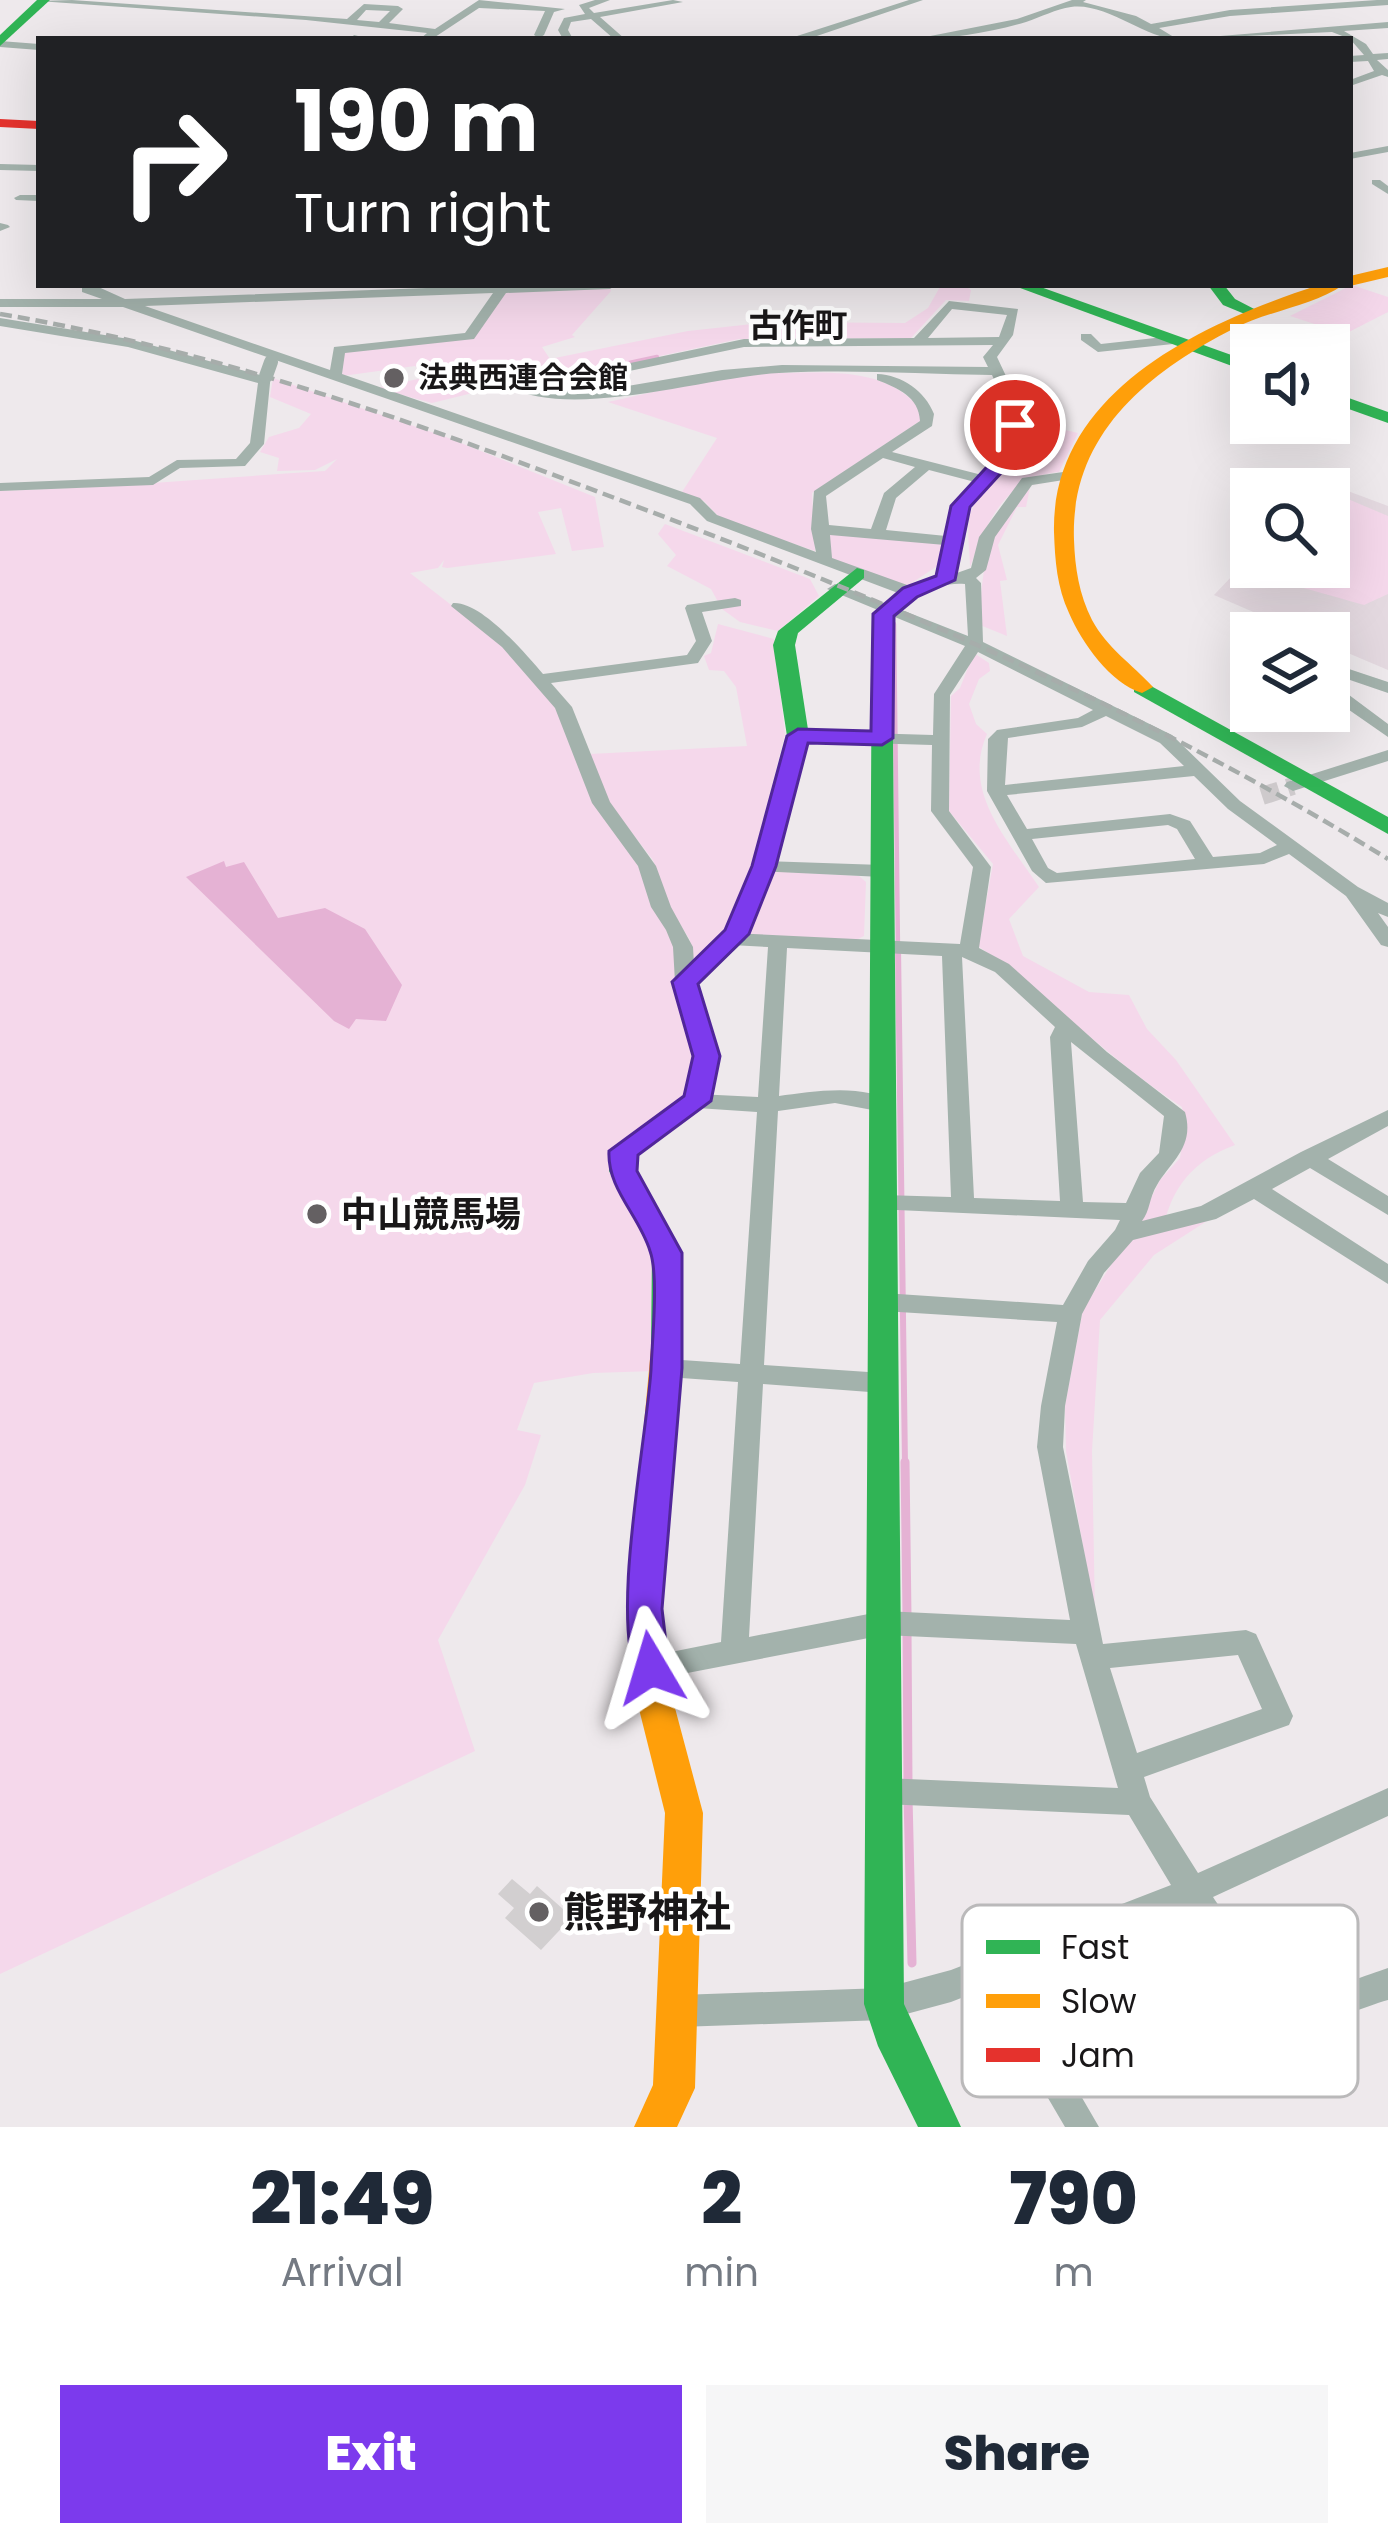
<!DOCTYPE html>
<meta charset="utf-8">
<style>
body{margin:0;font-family:Poppins,"Noto Sans JP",sans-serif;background:#f6f6f7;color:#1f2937;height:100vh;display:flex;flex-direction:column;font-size:45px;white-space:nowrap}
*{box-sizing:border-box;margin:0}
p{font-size:39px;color:#747a83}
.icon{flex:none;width:66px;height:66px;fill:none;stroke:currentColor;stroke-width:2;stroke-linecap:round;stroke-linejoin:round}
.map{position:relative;height:2127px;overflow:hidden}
.panel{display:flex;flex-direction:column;background:#fff;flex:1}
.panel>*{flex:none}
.hud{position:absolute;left:36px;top:36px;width:1317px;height:252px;border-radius:0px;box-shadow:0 12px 48px #0002;background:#202124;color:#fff;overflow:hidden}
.controls{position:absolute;left:1230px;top:324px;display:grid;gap:24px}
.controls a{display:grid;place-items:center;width:120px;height:120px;border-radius:0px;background:#fff;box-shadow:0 12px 48px #0002;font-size:60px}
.pin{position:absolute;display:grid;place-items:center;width:102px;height:102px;color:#fff;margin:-51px;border:6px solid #fff;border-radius:50%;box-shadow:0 3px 12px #0007}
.me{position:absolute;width:132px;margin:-66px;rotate:353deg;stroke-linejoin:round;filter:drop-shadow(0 0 9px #0008)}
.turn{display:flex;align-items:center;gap:42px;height:252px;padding:0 60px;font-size:54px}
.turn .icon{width:156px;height:156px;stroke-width:2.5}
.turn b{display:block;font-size:84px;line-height:102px}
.eta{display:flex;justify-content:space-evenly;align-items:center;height:204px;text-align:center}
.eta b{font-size:72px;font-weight:800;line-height:84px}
.button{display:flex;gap:24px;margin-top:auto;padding:24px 60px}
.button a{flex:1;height:138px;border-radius:0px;background:#7c3aed;color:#fff;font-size:48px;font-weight:800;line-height:138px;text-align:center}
.button a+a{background:#f6f6f7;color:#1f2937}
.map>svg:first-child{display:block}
.built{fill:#e4d9e0}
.green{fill:#f5d8eb}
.water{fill:#e5b2d4}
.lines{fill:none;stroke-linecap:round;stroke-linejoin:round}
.stream-far2{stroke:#e5b2d4;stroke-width:4.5}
.stream-far1{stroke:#e5b2d4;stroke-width:6}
.stream{stroke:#e5b2d4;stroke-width:9}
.building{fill:#d2cfd0}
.street-tunnel{stroke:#cecacc;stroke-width:18;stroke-dasharray:18 9;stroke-linecap:butt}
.street{fill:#a3b2ac;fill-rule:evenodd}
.fast{fill:#30b455;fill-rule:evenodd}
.slow{fill:#ff9f0a;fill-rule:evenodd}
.jam{fill:#e5322d;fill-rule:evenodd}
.rail{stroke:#a7adab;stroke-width:4.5;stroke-dasharray:12 6;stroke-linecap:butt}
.street-bridge{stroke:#a3b2ac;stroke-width:14}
.route{fill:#7c3aed;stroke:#51269a;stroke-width:3}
.poi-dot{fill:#646062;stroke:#fff;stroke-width:4.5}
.labels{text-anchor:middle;stroke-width:9;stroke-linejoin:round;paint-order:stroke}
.far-poi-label{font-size:30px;font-weight:bold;fill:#191718;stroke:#fff;text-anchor:start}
.far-neighbourhood-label{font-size:33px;font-weight:bold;fill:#191718;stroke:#fff}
.poi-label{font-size:36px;font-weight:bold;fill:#191718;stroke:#fff;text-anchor:start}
.near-poi-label{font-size:42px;font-weight:bold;fill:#191718;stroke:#fff;text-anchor:start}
.key{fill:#fff;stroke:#bab9ba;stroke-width:3}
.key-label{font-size:33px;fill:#191718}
</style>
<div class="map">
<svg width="1388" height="2127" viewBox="0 0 1388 2127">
<rect width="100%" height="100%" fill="#eee9ec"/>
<!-- built -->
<path class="built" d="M1321 481 1388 506V670L1329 645V633H1302L1214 595 1251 556V567H1329V489H1313Z"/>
<!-- green -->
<g class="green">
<path d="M941 285H964L971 290 969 301 946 300 911 338 739 339 539 382 547 391 513 383 432 403 376 388 427 377 415 366 342 376 343 354 351 350 473 337 506 292 609 286 611 291 572 335 575 337 542 347 550 359 688 331 770 322 905 323 928 308Z"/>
<path d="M1352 285 1388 297V312L1345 334 1290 316Z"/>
<path d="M763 373C819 374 887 362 923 413L920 421 812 493 815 551 721 519 704 501 682 492 717 438 608 402 725 376Z"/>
<path d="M273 378 446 437 595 497 604 547 572 551 561 508 538 512 556 554 447 568 442 567 444 560 438 568 410 573 499 642 557 709 672 932 699 1061 689 1097 612 1150 658 1255 655 1371 593 1373 534 1383 517 1430 541 1435 525 1485 438 1640 475 1751 0 1974V491C109 487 216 478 325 471L337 459 315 470 277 471 279 458 260 452 269 437 299 428 311 414 270 397Z"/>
<path d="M1027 411H1058L1057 428 1078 433 1059 472C1006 477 987 521 970 567 970 550 965 525 972 509 992 468 1028 472 1027 411Z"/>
<path d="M1031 482 1026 507H1017L998 545 1007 580 1000 581 1007 636 980 625C982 551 988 541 1031 482Z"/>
<path d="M1329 491 1388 516V594L1364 605 1250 573 1256 567H1329Z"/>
<path d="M665 524 810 579 819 596 778 631 740 622 722 609 711 589 667 566 676 555 658 534Z"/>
<path d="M833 533 946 543 945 561 907 586 832 560 826 536Z"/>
<path d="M718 624 774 639 785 734 751 867 723 935 691 969 690 940 668 905 653 860 608 802 590 754 747 746 736 687 724 671 709 670 704 656 711 653Z"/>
<path d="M974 653 989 663 990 671 979 679 969 704 976 724 987 734C961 792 1009 841 1039 887L1009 919 1023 956 1089 992 1129 995 1147 1029 1176 1060 1235 1145C1194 1160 1171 1187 1163 1230L1207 1221 1154 1255 1100 1320 1092 1451 1095 1613 1066 1451 1065 1406 1083 1309 1143 1215 1160 1180 1180 1158 1185 1124 1182 1107C1108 1059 1049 996 978 946L993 864 949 811 951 696 960 688Z"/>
<path d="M767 871 859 876 866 882 864 936 854 941 742 936Z"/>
</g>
<!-- water -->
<path class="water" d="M224 861 226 867 244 862 278 918 325 908 365 929 402 985 386 1021 356 1019 349 1029 334 1021 186 877Z"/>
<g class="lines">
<!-- stream-far2 -->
<g class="stream-far2">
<path d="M532 384 657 357"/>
<path d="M894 624 898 950"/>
</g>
<!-- stream-far1 -->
<path class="stream-far1" d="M898 947 905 1465"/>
<!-- stream -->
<g class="stream">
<path d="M905 1462 907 1616"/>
<path d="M907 1629 908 1784"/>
<path d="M908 1797 912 1963"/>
</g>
</g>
<!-- building -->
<path class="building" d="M512 1879 530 1894 537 1886 572 1917 541 1950 505 1918 514 1908 498 1894Z"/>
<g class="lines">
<!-- street-tunnel -->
<path class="street-tunnel" d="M1262 796 1293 786"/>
<!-- street -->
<g class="street">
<path d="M72 0 347 19 364 4 398 6 403 9 389 23 435 29 479 0 565 9 554 12 544 35 539 38 534 35 545 11 479 8 432 39H420L427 33 306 20 38 1ZM366 10 390 11 379 22 357 20Z"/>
<path d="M595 0H610L589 8 594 13 673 0 683 2 600 17 625 39H614L591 19 571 22 568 30 573 39H563L558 30 564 18 585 14 579 5Z"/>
<path d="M909 0H923L808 39H765L797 36Z"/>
<path d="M1072 0H1086L1083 2 1136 16 1151 24 1230 10 1377 0H1388V5L1230 16 1159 28 1177 39C1146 39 1106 2 1071 7 1056 9 1041 17 1026 22 992 32 951 39 915 39L1017 19Z"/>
<path d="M1388 22V28L1344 31 1366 44 1373 54 1388 53V59L1377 60 1388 70V77L1382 75 1350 86V80L1374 71 1368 61 1350 62V56L1364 55 1350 39 1332 32 1184 39Z"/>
<path d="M354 35 370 39H350Z"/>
<path d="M1087 36 1109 39H1082Z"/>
<path d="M0 41 39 44V50L0 47Z"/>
<path d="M1388 146V152L1350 159V153Z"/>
<path d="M0 164 39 165V171L0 170Z"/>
<path d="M1372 180H1380L1388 186V194L1372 184Z"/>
<path d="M20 195H39V201L16 200 14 198Z"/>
<path d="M0 223 8 225 10 227 0 231Z"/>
<path d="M82 285H94L125 299 510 285H616L610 289 506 293 474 339 345 353 342 374 700 498 717 515 816 552 811 529 814 491 920 421C919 397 898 388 877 380V374C902 375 925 391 934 414L932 426 892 452 982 475C1017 438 1012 418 992 375 921 374 850 369 779 373 706 377 570 421 507 386L514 382 545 389 591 390 581 376 583 373 744 339 914 338 949 301 1018 309 1013 335 997 357 1022 410 1021 440 1009 463 967 507 954 574 971 568 979 537 1022 478 1070 471 1077 475 1070 479 1032 485 995 537 986 570 976 578 981 583 983 642 1172 735 1240 801 1358 887 1388 903V917L1378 913 1388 927V947L1381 945 1346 896 1289 854 1264 864 1046 883 1032 871 987 791 988 739 997 730 1078 718 1093 710 978 652 950 695 949 811 991 867 979 948 1009 964 1107 1052 1185 1112C1195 1147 1171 1161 1157 1185 1149 1198 1150 1211 1142 1221L1201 1206 1301 1152 1388 1110V1126L1328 1159 1388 1196V1215L1310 1168 1272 1189 1388 1264V1284L1254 1199 1216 1219 1133 1240 1104 1273 1082 1314 1065 1406 1063 1447 1103 1644 1246 1630 1256 1634 1293 1716 1289 1725 1144 1777 1150 1797 1198 1873 1388 1788V1816L1213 1897C1227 1919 1272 1980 1295 1989 1315 1996 1367 1975 1388 1968V2000C1363 2007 1332 2022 1306 2021 1259 2020 1208 1946 1185 1908L1012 1977 1099 2127H1065L984 1989 951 2002 884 2020 679 2027 668 2022 663 2011 668 2000 679 1995 884 1988 951 1970 1171 1885 1129 1815 884 1804 874 1801 869 1791 874 1781 884 1778 1118 1788 1076 1644 884 1635 651 1680 641 1677 637 1668 641 1659 651 1656 721 1642 738 1382 667 1377 658 1375 655 1368 658 1361 667 1359 740 1364 757 1112 697 1108 686 1101 697 1094 758 1097 768 947 731 945 721 939 731 933 960 944 973 867 931 811 932 745 798 741 789 736 798 731 933 735 934 694 965 646 827 589 835 584 841 586 968 636 965 584C934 581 920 602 895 601L893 598 898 593 707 521 690 504 123 307H0V299H102L82 292ZM493 293 465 333 334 347 330 370 145 306ZM952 309 1007 315 999 337 928 338ZM993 345 983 357 988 367 782 365 722 370 604 390 596 378 744 347ZM883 458 915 467 884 493 871 529 829 525 826 496ZM929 470 975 482 953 506 946 536 886 530 896 498ZM830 535 945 545 938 577 910 586 832 558ZM1106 716 1160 743 1184 766 1005 785 1008 738 1082 727ZM1194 776 1228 809 1277 845 1260 853 1213 857 1190 821 1170 814 1027 829 1007 795ZM1168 825 1177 829 1195 859 1057 873 1048 868 1032 839ZM787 948 942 956 951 1197 883 1195 875 1197 872 1203 875 1209 1120 1220 1115 1230 1088 1261 1063 1305 883 1293 875 1296 871 1302 875 1308 883 1311 1057 1322 1041 1406 1037 1447 1070 1620 884 1611 749 1637 763 1384 883 1393 892 1390 895 1383 892 1376 883 1373 764 1365 778 1111 835 1103 883 1112 894 1105C868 1082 811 1092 779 1096ZM962 957 995 972 1055 1027 1050 1037 1060 1201 974 1198ZM1071 1042 1164 1116 1159 1153 1140 1173 1126 1203 1083 1202ZM1238 1655 1262 1709 1137 1753 1110 1668Z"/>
<path d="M0 318 129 339 260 375 271 373 264 444 245 466 180 468 153 485 0 491V483L149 477 177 460 236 459 250 443 258 383 128 347 0 326Z"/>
<path d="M1081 334H1091L1101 344 1173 336 1179 340 1173 344 1098 352 1081 340Z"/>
<path d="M735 598 741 600V606L702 612 712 641 698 663 551 683 572 707 610 802 656 866 671 907 693 947 695 982 685 988 675 982 673 947 666 930 651 907 638 866 592 803 555 708 502 647 451 606 453 603C481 601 525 653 543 674L687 655 696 641 685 608 687 605Z"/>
<path d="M1349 669 1388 682V693L1350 680 1337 686 1388 724V737L1329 696V677Z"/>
<path d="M1388 750V761L1293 791 1284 786 1287 782Z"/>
<path d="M764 861 882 865 891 871 882 877 757 871 755 867 757 863Z"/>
</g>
<!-- fast -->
<g class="fast">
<path d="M37 0H50L0 46V35Z"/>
<path d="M1012 285H1035L1251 362V373Z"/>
<path d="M1208 285H1224L1235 299 1260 312 1252 317 1223 305Z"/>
<path d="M1329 391 1388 412V423L1329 402Z"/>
<path d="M857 568 864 570V578L798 633 795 645 809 736 776 867 745 940 698 984 720 1056 711 1101 638 1155 637 1171 682 1253 683 1348 678 1356 667 1360 656 1356 651 1348 652 1253 609 1171 610 1151 684 1096 694 1056 672 982 725 931 752 867 787 736 773 645 778 631Z"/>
<path d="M882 614 892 620 904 2004 961 2127H918L878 2046 864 2004 872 620Z"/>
<path d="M1142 681 1388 817V834L1134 692V682Z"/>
</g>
<!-- slow -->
<g class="slow">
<path d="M1388 267V277L1350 286 1347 285 1350 276Z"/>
<path d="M1319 285H1343C1313 306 1267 311 1233 329 1147 373 1070 435 1074 540 1075 568 1079 594 1092 620 1107 648 1132 664 1153 687L1142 693C1110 683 1082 643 1069 613 1057 587 1055 561 1054 532 1051 390 1205 322 1319 285Z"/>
<path d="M667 1336 678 1340 683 1348 661 1609 671 1693 703 1813 695 2088 677 2127H634L653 2085 665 1813 635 1693 627 1609 651 1348 656 1340Z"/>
</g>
<!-- jam -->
<path class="jam" d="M0 119 39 121V129L0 127Z"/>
<!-- rail -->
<path class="rail" d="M0 314C220 351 426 426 633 505 895 604 1149 712 1388 859"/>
<!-- street-bridge -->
<path class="street-bridge" d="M266 376 271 362"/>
</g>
<!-- route -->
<path class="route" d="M1009 422 1024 425 1013 460 970 507 955 580 917 597 894 616 893 738 882 745 808 743 776 866 749 934 698 984 720 1056 711 1101 638 1155 637 1171 682 1253V1368L662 1609 669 1668 664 1679 651 1684 638 1679C610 1618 646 1444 651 1370 652 1341 659 1276 650 1251 639 1215 607 1189 609 1151L684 1096 693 1056 672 982 725 930 752 866 787 736 798 729 871 731 873 614 903 588 936 576 951 506 995 458Z"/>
<!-- markers -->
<g class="poi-dot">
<circle cx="394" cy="378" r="12"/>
<circle cx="317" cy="1214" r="12"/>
<circle cx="539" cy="1912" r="12"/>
</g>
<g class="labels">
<!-- far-poi labels -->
<g class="far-poi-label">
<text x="418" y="388">法典西連合会館</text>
</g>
<!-- far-neighbourhood labels -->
<g class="far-neighbourhood-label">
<text x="798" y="337">古作町</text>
</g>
<!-- poi labels -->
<g class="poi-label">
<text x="341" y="1227">中山競馬場</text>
</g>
<!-- near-poi labels -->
<g class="near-poi-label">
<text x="563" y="1927">熊野神社</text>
</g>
</g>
<!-- legend -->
<rect x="962" y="1905" width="396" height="192" rx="18" class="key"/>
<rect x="986" y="1940" width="54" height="14" fill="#30b455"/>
<rect x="986" y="1994" width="54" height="14" fill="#ff9f0a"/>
<rect x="986" y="2048" width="54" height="14" fill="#e5322d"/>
<g class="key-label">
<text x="1061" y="1959">Fast</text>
<text x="1061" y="2013">Slow</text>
<text x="1061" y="2067">Jam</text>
</g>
</svg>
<div class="controls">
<a><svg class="icon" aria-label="sound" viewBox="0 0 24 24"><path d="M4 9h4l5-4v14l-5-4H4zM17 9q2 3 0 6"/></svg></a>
<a><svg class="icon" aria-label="search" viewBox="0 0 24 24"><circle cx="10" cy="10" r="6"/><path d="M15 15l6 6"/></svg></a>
<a><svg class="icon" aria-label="layers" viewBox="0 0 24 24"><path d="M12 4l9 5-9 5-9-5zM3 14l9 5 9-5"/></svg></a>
</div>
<div class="pin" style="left:1015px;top:425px;background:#d93025"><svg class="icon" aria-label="arrive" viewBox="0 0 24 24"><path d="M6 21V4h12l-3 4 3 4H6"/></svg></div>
<svg class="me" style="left:651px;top:1668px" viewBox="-20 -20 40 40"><path d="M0-17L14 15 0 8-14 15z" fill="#7c3aed" stroke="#fff" stroke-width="4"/></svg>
<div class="hud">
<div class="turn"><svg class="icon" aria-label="right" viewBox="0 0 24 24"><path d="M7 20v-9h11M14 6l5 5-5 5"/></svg><div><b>190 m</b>Turn right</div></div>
</div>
</div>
<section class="panel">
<div class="eta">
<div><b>21:49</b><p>Arrival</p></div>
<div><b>2</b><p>min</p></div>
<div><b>790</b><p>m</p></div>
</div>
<div class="button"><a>Exit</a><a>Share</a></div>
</section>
